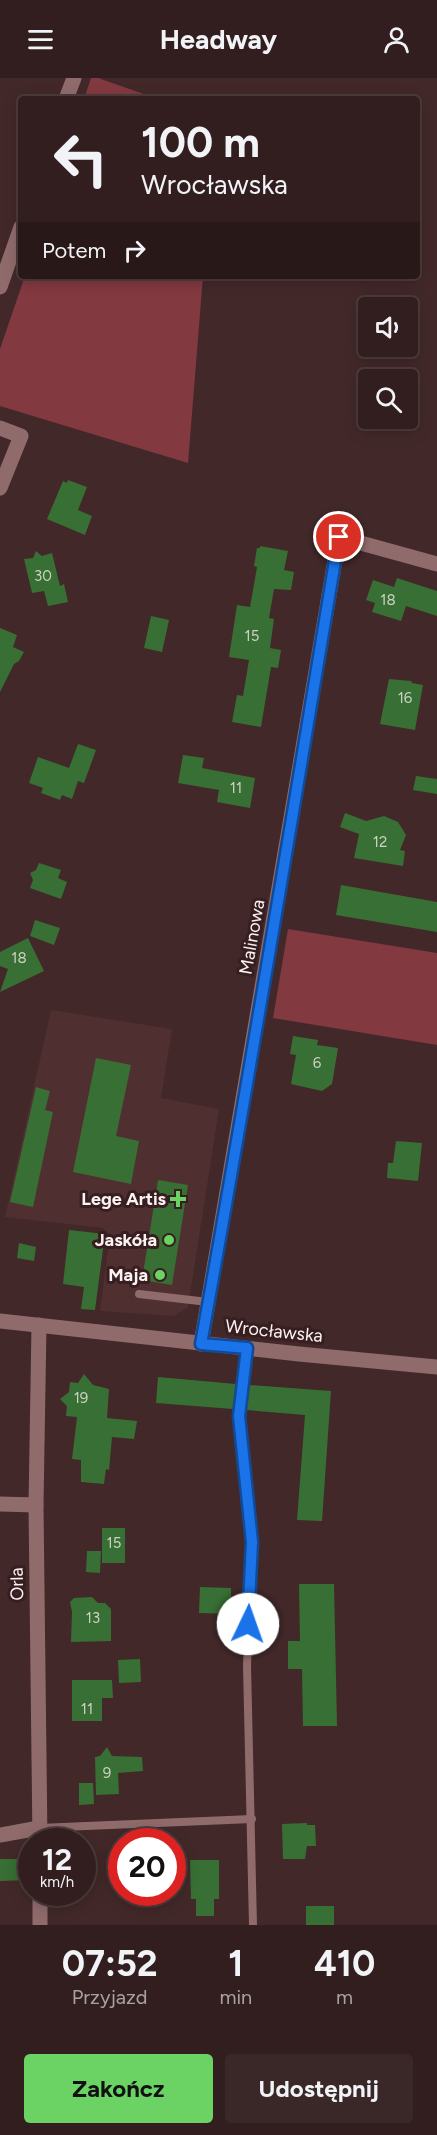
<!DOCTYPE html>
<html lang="pl">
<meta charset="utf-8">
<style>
body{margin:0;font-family:Figtree,sans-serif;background:#3a2728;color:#f1f3f6;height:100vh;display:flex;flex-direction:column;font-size:22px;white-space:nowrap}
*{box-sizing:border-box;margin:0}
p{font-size:20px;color:#a8a2a4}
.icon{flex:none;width:33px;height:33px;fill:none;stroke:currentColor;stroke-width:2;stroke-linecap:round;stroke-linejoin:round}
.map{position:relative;height:1847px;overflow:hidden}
.sheet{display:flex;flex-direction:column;background:#321e1f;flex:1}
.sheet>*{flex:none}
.guide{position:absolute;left:18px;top:18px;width:402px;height:183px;border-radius:6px;box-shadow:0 3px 15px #0003,0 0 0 2px #4d3c3d;background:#321e1f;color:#f1f3f6;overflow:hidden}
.tools{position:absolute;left:358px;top:219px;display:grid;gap:12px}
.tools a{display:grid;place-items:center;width:60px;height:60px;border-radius:6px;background:#321e1f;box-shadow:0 3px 15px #0003,0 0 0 2px #4d3c3d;font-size:30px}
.speed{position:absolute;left:18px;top:1750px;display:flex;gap:12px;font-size:30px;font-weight:700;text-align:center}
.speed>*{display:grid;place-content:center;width:78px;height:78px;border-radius:50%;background:#321e1f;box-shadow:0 3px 15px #0003,0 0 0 2px #4d3c3d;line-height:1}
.speed small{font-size:15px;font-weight:400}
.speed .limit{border:9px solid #d22;background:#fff;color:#111}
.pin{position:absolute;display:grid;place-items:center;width:51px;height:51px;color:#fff;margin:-26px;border:3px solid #fff;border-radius:50%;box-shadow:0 2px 6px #0007}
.me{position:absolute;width:66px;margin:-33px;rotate:3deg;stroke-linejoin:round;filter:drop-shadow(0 0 4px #0008)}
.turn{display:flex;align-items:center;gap:21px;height:126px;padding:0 24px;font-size:27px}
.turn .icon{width:78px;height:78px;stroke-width:2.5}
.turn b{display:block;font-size:42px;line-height:51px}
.then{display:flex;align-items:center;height:57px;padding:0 24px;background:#0003;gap:12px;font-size:22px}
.eta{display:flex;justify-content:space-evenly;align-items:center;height:102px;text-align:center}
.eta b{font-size:36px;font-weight:700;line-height:42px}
.action{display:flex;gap:12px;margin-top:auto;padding:12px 24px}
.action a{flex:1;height:69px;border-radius:6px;background:#6ad364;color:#111;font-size:24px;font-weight:700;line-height:69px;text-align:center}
.action a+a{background:#3a2728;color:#f1f3f6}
header{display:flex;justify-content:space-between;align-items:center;height:78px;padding:0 24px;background:#321e1f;font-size:27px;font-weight:700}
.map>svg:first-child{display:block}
.built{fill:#502f31}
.green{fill:#833940}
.building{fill:#386f34}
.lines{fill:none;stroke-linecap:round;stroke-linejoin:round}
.lane{stroke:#906b6c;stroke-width:8}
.street{stroke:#906b6c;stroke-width:15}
.route-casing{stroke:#114b97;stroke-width:15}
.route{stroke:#1a73e8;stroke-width:10}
.poi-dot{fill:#6ad364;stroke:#371e20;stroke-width:2}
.labels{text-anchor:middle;stroke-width:6;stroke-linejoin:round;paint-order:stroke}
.number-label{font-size:15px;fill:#ccd1c2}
.street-label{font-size:18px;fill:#fdf2f2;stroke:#371e20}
.poi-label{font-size:18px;font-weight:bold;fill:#fdf2f2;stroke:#371e20;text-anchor:end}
</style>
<header><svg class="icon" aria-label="menu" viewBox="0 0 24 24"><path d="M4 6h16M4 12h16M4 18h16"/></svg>Headway<svg class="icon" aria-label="person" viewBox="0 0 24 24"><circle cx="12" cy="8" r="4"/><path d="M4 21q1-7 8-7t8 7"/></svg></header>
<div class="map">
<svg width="437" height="1847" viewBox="0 0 437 1847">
<rect width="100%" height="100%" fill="#422829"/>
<!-- built -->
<path class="built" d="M51 932 172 951 161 1020 219 1031 188 1229 174 1238 100 1233 110 1157 103 1150 5 1139Z"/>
<!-- green -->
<g class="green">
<path d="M91 0H98L158 21H84Z"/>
<path d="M25 198H203L188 385 0 328V271Z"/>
<path d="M288 851 437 875V967L273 940Z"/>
</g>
<!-- building -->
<g class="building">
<path d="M68 402 87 409 78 432 92 438 85 457 47 441 63 403 67 405Z"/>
<path d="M260 468 288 473 284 492 294 494 291 512 274 511 269 540 274 541 270 570 281 572 278 590 271 589 261 649 232 644 237 617 243 618 249 582 229 579 237 527 250 529 257 489 254 488 257 470H260Z"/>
<path d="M36 473 42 478 52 475 60 508 64 506 68 524 48 528 44 513 32 515 24 481 33 480Z"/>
<path d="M397 500 437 513V538L406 528 401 543 372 534 375 525 366 522 373 502 394 509Z"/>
<path d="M151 538 169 542 162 574 144 570Z"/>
<path d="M0 550 17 557 13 569 24 574 19 583 14 586 0 614Z"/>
<path d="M389 601 411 603 412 605 423 607 415 652 380 646Z"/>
<path d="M78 666 96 672 84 705 78 703 72 721 62 717 60 722 41 715 43 710 29 705 38 679 69 690Z"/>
<path d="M183 677 204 680 202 690 255 700 250 730 217 724 219 712 178 705Z"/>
<path d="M416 698 437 701V716L413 712Z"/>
<path d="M345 735 366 743 384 738 398 744 406 757 400 772 405 773 403 788 354 780 359 756 340 749Z"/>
<path d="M39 785 61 792 58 800 67 804 61 821 30 810 33 802 30 795 36 792Z"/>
<path d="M341 807 437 824V854L336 837Z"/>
<path d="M35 842 60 850 54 867 30 858Z"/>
<path d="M28 860 44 893 0 914 8 891 0 888V874Z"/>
<path d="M293 958 318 962 317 967 338 970 332 1006 322 1013 291 1006 296 977 290 976Z"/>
<path d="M96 980 131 987 116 1058 139 1063 131 1106 73 1094Z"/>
<path d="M36 1009 50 1013 45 1032 53 1034 33 1129 10 1124Z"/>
<path d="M396 1063 422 1065 418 1103 387 1100 388 1085H393Z"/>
<path d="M158 1102 188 1107 172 1207 142 1202Z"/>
<path d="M69 1152 105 1156 95 1232 81 1231 84 1209 63 1206Z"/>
<path d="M19 1165 36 1169 34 1183 17 1180Z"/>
<path d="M84 1296 93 1307 109 1311 107 1340 137 1343 134 1361 112 1359 109 1392 106 1391 104 1406 81 1404V1382L72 1381 77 1339 66 1338 67 1328 60 1321 69 1314 70 1304 78 1305Z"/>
<path d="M158 1299 236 1306 233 1331 156 1325Z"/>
<path d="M249 1307 331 1313 322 1443 297 1442 305 1337 246 1332Z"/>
<rect x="102" y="1450" width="23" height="35"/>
<path d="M87 1473H101L100 1495 86 1494Z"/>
<path d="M299 1506H334L337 1648H303L302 1591H288V1563H300Z"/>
<path d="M200 1509 231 1510V1536L199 1535Z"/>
<path d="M92 1519 98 1525H105L111 1531V1563L71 1564 72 1534 70 1524 74 1520Z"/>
<path d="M140 1581 141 1604 119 1605 118 1582Z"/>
<path d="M72 1602H112L113 1620H102V1643H72Z"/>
<path d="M107 1669 112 1678 142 1679 143 1693 118 1695 119 1716 96 1717 95 1679 100 1678Z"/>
<path d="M79 1705H93L94 1726 79 1727Z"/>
<path d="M307 1745V1747H315L316 1768H307L305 1781H283L282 1746Z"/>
<path d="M0 1781H29V1802L0 1803Z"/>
<path d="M190 1782H219V1821H214V1838H196V1821H191Z"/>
<rect x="306" y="1828" width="28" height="19"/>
</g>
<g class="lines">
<!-- lane -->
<g class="lane">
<path d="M139 1216 208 1224"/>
<path d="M247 1270 239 1338 252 1464 247 1588 253 1847"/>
<path d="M39 1750 252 1741"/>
</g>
<!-- street -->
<g class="street">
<path d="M66 21 74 0"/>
<path d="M0 209 21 149"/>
<path d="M0 350 21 358 0 410"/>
<path d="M0 1243 299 1276 437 1289"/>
<path d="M39 1247 36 1427 40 1764"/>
<path d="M201 1266C249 997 294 728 339 459L437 486"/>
<path d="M0 1426 36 1427"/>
<path d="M0 1757 39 1750"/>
<path d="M40 1815V1847"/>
</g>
</g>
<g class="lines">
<defs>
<path id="route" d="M248 1546 252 1464 239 1338 247 1270 201 1266C250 997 294 728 339 459"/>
</defs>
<!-- route casing -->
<use href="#route" class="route-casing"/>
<!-- route -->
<use href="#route" class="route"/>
</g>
<!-- markers -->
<g class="poi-dot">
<path d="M175 1112h6v6h6v6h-6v6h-6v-6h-6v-6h6z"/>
<circle cx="169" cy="1162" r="6"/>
<circle cx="160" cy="1197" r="6"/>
</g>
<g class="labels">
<!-- number labels -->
<g class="number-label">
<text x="43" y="503">30</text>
<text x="388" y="527">18</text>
<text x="252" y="563">15</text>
<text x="405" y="625">16</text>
<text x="236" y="715">11</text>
<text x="380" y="769">12</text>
<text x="19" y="885">18</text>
<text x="317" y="990">6</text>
<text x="81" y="1325">19</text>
<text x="114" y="1470">15</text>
<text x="93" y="1545">13</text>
<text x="87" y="1636">11</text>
<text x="107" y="1700">9</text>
</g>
<!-- street labels -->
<g class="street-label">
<text transform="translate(252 859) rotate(-80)" y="6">Malinowa</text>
<text transform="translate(274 1253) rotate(6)" y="6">Wrocławska</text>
<text transform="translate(17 1506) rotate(-91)" y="6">Orla</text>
</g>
<!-- poi labels -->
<g class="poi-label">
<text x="166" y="1127">Lege Artis</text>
<text x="157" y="1168">Jaskóła</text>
<text x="148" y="1203">Maja</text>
</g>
</g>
</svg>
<div class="tools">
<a><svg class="icon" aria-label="sound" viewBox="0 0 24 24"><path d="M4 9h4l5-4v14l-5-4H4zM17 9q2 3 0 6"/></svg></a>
<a><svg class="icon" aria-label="search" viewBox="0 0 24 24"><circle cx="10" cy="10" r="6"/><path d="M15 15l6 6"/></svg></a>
</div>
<div class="speed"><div>12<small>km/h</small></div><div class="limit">20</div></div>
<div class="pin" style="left:339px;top:459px;background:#d93025"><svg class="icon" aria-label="arrive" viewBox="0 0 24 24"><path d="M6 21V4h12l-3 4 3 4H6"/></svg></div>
<svg class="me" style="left:248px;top:1546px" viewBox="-20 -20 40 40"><circle r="19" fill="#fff"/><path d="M0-13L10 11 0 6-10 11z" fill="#1a73e8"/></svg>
<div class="guide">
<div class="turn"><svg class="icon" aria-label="left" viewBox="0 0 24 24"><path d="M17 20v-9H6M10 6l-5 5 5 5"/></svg><div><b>100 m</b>Wrocławska</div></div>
<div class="then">Potem<svg class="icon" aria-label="right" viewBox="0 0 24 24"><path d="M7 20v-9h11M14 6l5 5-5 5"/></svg></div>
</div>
</div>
<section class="sheet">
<div class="eta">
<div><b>07:52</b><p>Przyjazd</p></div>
<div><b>1</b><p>min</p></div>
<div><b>410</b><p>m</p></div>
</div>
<div class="action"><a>Zakończ</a><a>Udostępnij</a></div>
</section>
